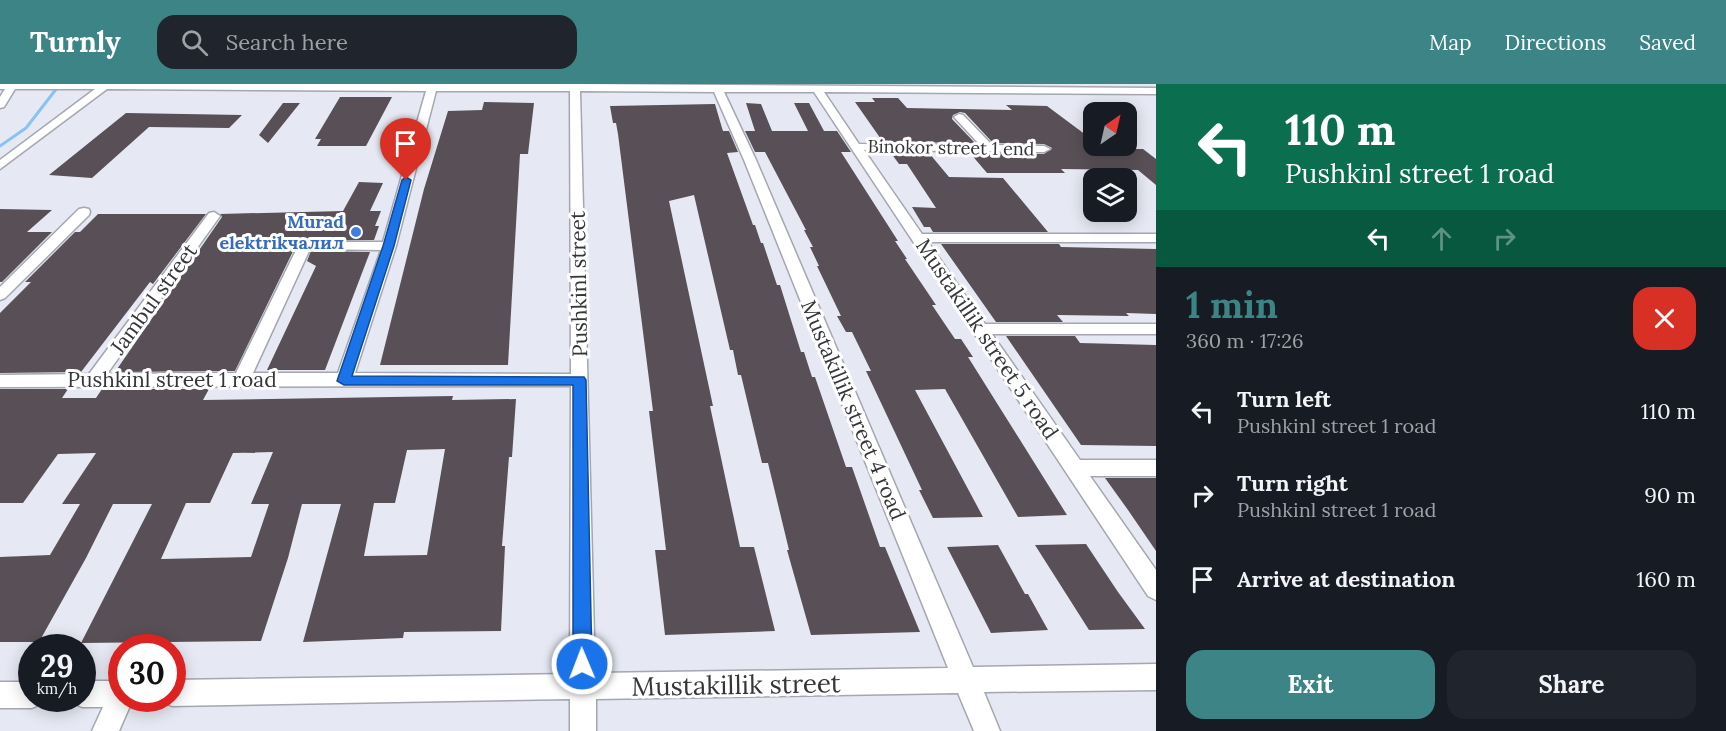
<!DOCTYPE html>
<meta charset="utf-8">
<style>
body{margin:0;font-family:Lora,serif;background:#20242c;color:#f1f3f6;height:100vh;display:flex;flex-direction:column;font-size:22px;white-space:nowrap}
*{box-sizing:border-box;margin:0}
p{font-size:20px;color:#9ea1a6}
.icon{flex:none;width:33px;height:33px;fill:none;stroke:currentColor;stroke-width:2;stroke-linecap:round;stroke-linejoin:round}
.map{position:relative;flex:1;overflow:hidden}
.side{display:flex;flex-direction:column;background:#171b24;width:570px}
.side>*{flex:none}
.hud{background:#0b6e4f;color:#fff;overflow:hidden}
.needle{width:39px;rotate:34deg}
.fabs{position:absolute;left:1083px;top:18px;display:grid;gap:12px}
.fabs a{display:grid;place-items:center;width:54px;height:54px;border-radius:12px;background:#171b24;box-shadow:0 3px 15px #0003;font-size:30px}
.speed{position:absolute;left:18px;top:550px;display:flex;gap:12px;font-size:30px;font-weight:700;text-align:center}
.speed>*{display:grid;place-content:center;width:78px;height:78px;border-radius:50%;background:#171b24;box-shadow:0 3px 15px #0003;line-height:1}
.speed small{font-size:15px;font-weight:400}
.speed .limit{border:9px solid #d22;background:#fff;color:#111}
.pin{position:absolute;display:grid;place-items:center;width:51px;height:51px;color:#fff;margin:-62px -26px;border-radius:50% 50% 50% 0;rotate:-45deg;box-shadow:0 0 6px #0007}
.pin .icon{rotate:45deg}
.me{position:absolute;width:66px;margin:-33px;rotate:359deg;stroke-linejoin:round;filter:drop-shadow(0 0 4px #0008)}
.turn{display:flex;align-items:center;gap:21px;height:126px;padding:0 30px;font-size:27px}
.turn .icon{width:78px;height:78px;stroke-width:2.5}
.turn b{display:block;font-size:42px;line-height:51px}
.lanes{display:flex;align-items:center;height:57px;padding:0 30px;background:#0003;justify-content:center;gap:30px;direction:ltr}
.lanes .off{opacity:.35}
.round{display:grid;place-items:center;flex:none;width:63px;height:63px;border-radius:18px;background:#20242c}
.head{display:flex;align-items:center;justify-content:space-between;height:102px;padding:0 30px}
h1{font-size:36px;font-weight:800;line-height:45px;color:#3c8485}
.button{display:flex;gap:12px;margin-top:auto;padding:12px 30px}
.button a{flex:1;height:69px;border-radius:18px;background:#3c8485;color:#fff;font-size:24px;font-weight:800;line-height:69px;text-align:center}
.button a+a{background:#20242c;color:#f1f3f6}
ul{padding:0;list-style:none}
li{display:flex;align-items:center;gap:18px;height:84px;padding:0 30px}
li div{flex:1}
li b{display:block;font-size:22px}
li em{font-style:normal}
header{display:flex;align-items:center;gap:36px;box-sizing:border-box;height:84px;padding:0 30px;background:#3c8485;color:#fff}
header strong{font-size:28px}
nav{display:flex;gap:33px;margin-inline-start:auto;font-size:21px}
.search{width:420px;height:54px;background:#20242c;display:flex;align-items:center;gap:15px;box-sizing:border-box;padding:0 21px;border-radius:18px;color:#9ea1a6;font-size:22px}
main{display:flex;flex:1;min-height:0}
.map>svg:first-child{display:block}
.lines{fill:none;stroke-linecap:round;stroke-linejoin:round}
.stream{stroke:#8cc2f1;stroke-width:3}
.building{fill:#585056;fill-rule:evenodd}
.minor-casing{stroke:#a4a6b0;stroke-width:3}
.minor{fill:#fff;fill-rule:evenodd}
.route{fill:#1a73e8;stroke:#114b97;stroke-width:1.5}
.shop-dot{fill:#3f7fe0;stroke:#fff;stroke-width:2}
.labels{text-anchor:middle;stroke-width:6;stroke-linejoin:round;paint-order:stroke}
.far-street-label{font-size:18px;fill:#35363a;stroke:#fff}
.far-shop-label{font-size:18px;font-weight:bold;fill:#366cbe;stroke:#fff;text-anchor:end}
.street-label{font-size:21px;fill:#35363a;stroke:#fff}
.near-street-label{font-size:26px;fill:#35363a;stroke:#fff}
</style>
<header>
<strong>Turnly</strong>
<div class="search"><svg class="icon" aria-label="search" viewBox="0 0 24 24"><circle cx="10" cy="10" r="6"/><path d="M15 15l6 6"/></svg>Search here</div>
<nav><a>Map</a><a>Directions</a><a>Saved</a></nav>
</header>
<main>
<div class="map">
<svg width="1156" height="647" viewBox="0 0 1156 647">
<rect width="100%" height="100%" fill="#e6e9f3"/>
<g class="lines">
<!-- stream -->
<path class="stream" d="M0 62 26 44 57 4"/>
</g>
<!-- building -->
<g class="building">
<path d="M340 13H392L366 62H317L321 55H315Z"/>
<path d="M872 14H898L907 24 1012 26 1006 21 1047 22 1094 57V62H1100L1105 65H1143L1156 75V101L1138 86 1061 85 1065 89H987L970 69 1044 70 1052 64 1044 60 993 59 965 29 960 28 953 31 952 35 975 59 883 58 855 18H875Z"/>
<path d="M484 18 534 19 528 70H520L508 281H380L424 105 448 27 482 26Z"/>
<path d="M283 19H300L268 59 259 51Z"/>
<path d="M746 19 761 20 772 47H808L794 19H809L824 47H837L851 68H841L898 157H895L907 175H905L936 221H932L955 255H961L973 273H968L1067 431 1018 433 945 305 915 306 983 433 933 434 919 406H922L866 287H871L852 248H846L837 232H841L817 182H819L810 163H813L804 146H806L765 68H755L745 47H755Z"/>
<path d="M715 20 722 44 723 47H729L738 68 727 69 753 141H755L761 159H763L777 201H780L801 268H804L812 293H815L846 383H852L880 463H885L920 548 811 551 787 466H789L768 379H762L741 291H738L733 266H730L694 111 669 117 713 322H710L740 463H754L775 547 665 551 655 466H666L649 327H653L618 50 616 39H613L610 22Z"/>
<path d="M126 29 242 31 229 44 149 43 92 94 49 91Z"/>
<path d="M891 69H929L949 93 1003 94 1048 148H933L930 143H924L912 123 936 124 907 80H899Z"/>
<path d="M359 98 383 99 370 127H381L375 142H379L374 156 298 157 235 287 115 288 222 133 220 130 343 127Z"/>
<path d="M0 125 52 126 27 148H52L2 198H0Z"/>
<path d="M98 130H206L153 200 150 198 81 288 0 289V229L31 198H25L75 148H80Z"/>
<path d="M941 160H1059L1061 163 1156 165V230L1126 229 1129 232 1057 231 1063 238H996Z"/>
<path d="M311 167 370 168 325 286H267L316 182 307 177Z"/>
<path d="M1006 252H1075L1080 259 1156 261V362L1081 361Z"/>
<path d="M0 305H68L62 314H96L102 305H209L203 316 453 312 452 316 516 315 512 373H509L502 462H505L501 547 404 548 403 554 303 558 341 420H302L288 474 261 557 81 559 152 420H113L86 474 39 558H0V473L50 471 80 420H62L96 369 58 370 23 419H0ZM445 365 427 471 364 472 374 419H395L407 366ZM273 368 251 420H269L251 473 161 475 186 419H210L233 369Z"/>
<path d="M1105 394H1156V467L1128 426Z"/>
<path d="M1086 460 1118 508 1145 545 1089 546 1035 461Z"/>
<path d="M998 461 1025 510H1028L1048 546 991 549 947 463Z"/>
</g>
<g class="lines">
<defs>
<g id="minor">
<path d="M0 0H580L1156 4V10L824 8 859 60 980 61 954 33 959 30 963 31 992 61 1044 62 1050 65 1044 68 864 66 922 150H1156V158H928L985 240H1156V250H992L1080 376H1156V392H1090L1156 486V516L1148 512 814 8H724L756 76 973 583 1156 580V606L984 608 1000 647H974L958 609 596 615V647H570V615L172 622 163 618 162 615H172V596L570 590 571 302 0 303V291L89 290 209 129 214 128 220 132 107 290 236 289 300 158H383L426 7 107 5 0 85V76L95 5H15L4 23 0 24V13L5 5H0ZM436 7H570L571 290 355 289 396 162ZM580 7 714 8 744 76 948 584 595 589ZM310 165 381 166 338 289H253Z"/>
<path d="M84 124 89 125 90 128 89 131 5 214 0 216V203L79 125Z"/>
<path d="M82 597H122V615H133L119 647H92L103 623H82L73 619 71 615H82Z"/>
<path d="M0 598H32V615H43L41 620 32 624H0Z"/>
</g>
</defs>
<!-- minor casing -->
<use href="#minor" class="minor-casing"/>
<!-- minor -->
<use href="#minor" class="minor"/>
</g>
<!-- route -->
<path class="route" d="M406 93 411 96 394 162 352 292 584 293 586 296 592 580 589 587 582 590 576 587 573 580V301H344L337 297 383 162 402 96Z"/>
<!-- markers -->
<circle class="shop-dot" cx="356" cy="148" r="6"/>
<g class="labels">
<!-- far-street labels -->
<g class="far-street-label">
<text transform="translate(951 64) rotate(1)" y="6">Binokor street 1 end</text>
</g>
<!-- far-shop labels -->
<g class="far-shop-label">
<text x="344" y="144">Murad<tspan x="344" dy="21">elektrikчалил</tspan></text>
</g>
<!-- street labels -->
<g class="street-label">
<text transform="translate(579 200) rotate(-91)" y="7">Pushkinl street</text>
<text transform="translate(154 215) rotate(-54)" y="7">Jambul street</text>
<text transform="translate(987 255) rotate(56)" y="7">Mustakillik street 5 road</text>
<text x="172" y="303">Pushkinl street 1 road</text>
<text transform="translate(853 326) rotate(67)" y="7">Mustakillik street 4 road</text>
</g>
<!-- near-street labels -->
<g class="near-street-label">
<text transform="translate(736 601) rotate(-1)" y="9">Mustakillik street</text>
</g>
</g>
</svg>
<div class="fabs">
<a><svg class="needle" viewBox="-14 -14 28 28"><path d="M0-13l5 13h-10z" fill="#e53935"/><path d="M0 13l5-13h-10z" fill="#9ea1a6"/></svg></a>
<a><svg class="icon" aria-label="layers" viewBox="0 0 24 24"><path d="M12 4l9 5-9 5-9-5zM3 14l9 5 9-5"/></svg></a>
</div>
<div class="speed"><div>29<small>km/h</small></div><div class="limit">30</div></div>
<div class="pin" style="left:406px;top:96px;background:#d93025"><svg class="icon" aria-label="arrive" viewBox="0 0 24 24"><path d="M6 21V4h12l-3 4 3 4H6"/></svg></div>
<svg class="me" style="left:582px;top:580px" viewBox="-20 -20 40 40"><circle r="17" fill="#1a73e8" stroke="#fff" stroke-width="3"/><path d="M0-11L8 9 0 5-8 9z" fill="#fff"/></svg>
</div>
<section class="side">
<div class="hud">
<div class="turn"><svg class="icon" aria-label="left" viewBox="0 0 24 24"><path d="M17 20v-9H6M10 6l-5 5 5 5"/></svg><div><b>110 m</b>Pushkinl street 1 road</div></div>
<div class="lanes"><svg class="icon" aria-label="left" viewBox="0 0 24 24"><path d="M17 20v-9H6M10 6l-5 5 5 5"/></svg><svg class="icon off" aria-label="ahead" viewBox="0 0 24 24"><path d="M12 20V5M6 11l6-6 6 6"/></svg><svg class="icon off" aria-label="right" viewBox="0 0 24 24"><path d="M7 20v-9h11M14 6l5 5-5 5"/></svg></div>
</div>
<div class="head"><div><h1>1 min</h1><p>360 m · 17:26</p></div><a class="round" style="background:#d93025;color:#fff"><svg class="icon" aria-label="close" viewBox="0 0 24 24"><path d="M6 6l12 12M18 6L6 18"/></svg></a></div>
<ul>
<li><svg class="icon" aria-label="left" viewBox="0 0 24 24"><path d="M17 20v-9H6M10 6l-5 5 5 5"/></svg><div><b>Turn left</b><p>Pushkinl street 1 road</p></div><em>110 m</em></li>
<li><svg class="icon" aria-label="right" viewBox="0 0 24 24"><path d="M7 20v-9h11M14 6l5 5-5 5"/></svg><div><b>Turn right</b><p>Pushkinl street 1 road</p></div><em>90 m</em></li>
<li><svg class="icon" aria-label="arrive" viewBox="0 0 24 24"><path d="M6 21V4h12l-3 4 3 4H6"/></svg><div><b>Arrive at destination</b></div><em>160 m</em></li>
</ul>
<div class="button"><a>Exit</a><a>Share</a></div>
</section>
</main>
